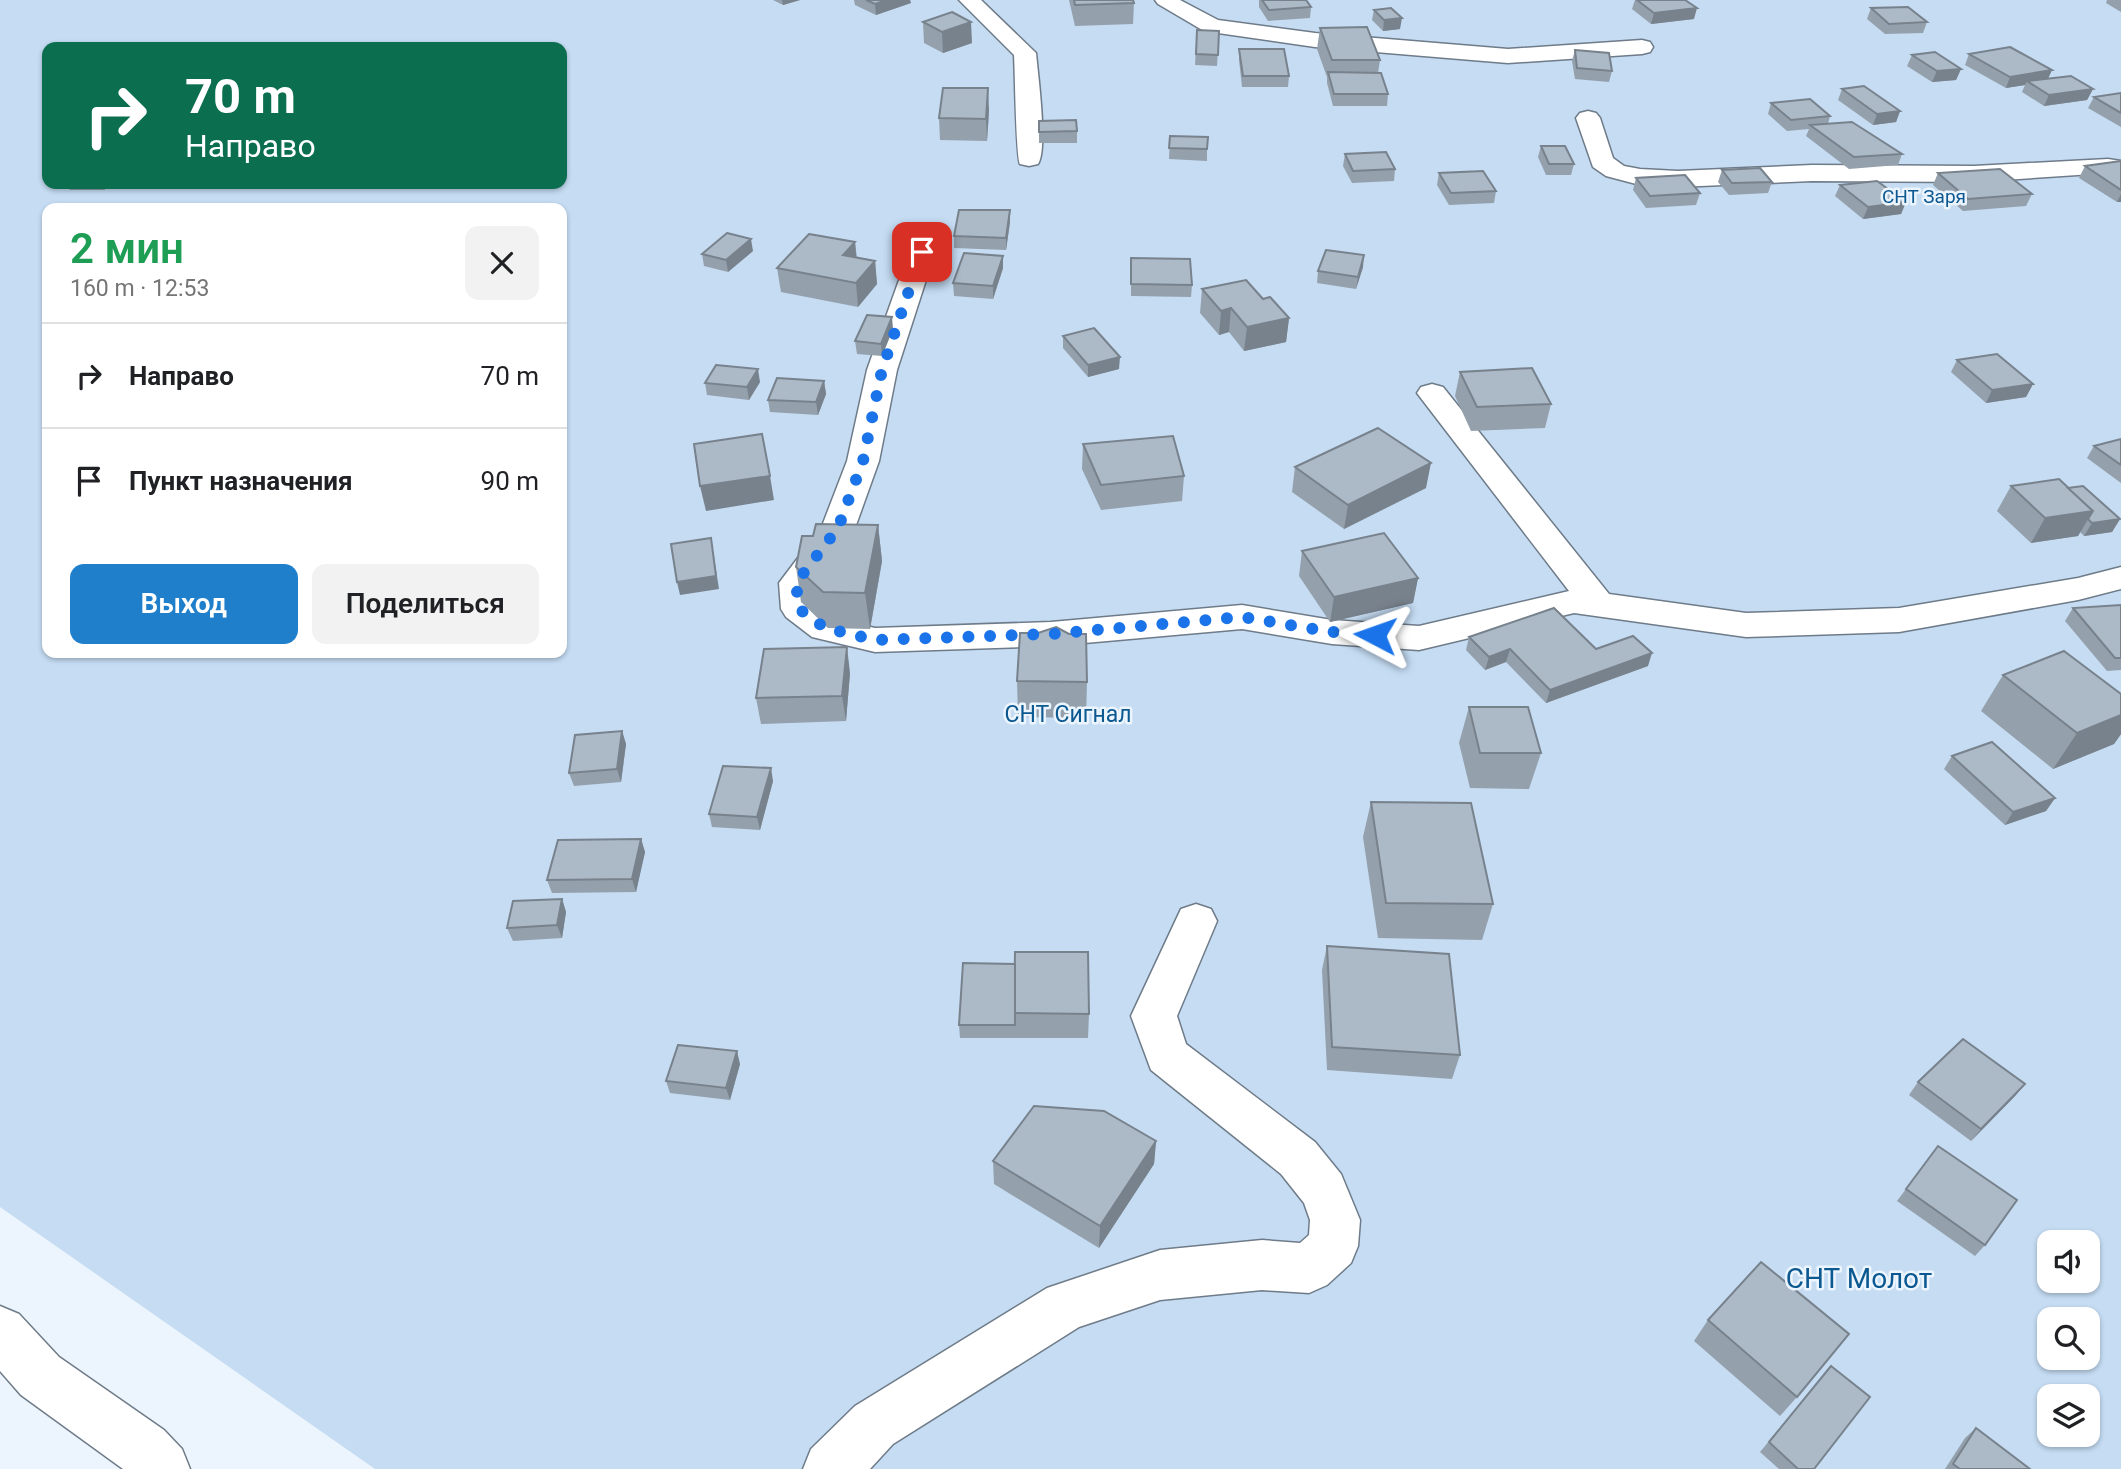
<!DOCTYPE html>
<html lang="ru">
<meta charset="utf-8">
<style>
body{margin:0;font-family:Roboto,sans-serif;background:#f2f2f2;color:#202124;height:100vh;display:flex;flex-direction:column;font-size:26px;white-space:nowrap}
*{box-sizing:border-box;margin:0}
p{font-size:23px;color:#757577}
.icon{flex:none;width:38px;height:38px;fill:none;stroke:currentColor;stroke-width:2;stroke-linecap:round;stroke-linejoin:round}
.map{position:relative;flex:1;overflow:hidden}
.drawer{position:absolute;left:42px;top:203px;width:525px;height:455px;display:flex;flex-direction:column;background:#fff;border-radius:14px;box-shadow:0 2px 5px #0004}
.drawer>*{flex:none}
.banner{position:absolute;left:42px;top:42px;width:525px;height:147px;border-radius:14px;box-shadow:0 2px 5px #0004;background:#0b6e4f;color:#fff;overflow:hidden}
.fabs{position:absolute;left:2037px;top:1230px;display:grid;gap:14px}
.fabs a{display:grid;place-items:center;width:63px;height:63px;border-radius:14px;background:#fff;box-shadow:0 2px 5px #0004;font-size:35px}
.pin{position:absolute;display:grid;place-items:center;width:60px;height:60px;color:#fff;margin:-30px;border-radius:14px;box-shadow:0 4px 10px #0006}
.me{position:absolute;width:77px;margin:-38px;rotate:274deg;stroke-linejoin:round;filter:drop-shadow(0 0 5px #0008)}
.turn{display:flex;align-items:center;gap:24px;height:147px;padding:0 28px;font-size:32px}
.turn .icon{width:91px;height:91px;stroke-width:2.5}
.turn b{display:block;font-size:49px;line-height:60px}
.round{display:grid;place-items:center;flex:none;width:74px;height:74px;border-radius:14px;background:#f2f2f2}
.head{display:flex;align-items:center;justify-content:space-between;height:119px;padding:0 28px}
h1{font-size:42px;font-weight:600;line-height:52px;color:#1e9e55}
.primary-button{display:flex;gap:14px;margin-top:auto;padding:14px 28px}
.primary-button a{flex:1;height:80px;border-radius:14px;background:#207fcb;color:#fff;font-size:28px;font-weight:600;line-height:80px;text-align:center}
.primary-button a+a{background:#f2f2f2;color:#202124}
ul{padding:0;list-style:none}
li{display:flex;align-items:center;gap:21px;height:105px;padding:0 28px;border-top:2px solid #e0e0e0}
li div{flex:1}
li b{display:block;font-size:26px}
li em{font-style:normal}
.map>svg:first-child{display:block}
.green{fill:#c5dcf3;fill-rule:evenodd}
.lines{fill:none;stroke-linecap:round;stroke-linejoin:round}
.minor-casing{stroke:#6e7b88;stroke-width:3}
.minor{fill:#fff;fill-rule:evenodd}
.wall{fill:#94a0ac}
.shaded-wall{fill:#78828c}
.building{fill:#acbac8;stroke:#78828c;stroke-width:2}
.route{stroke:#1a73e8;stroke-width:12;stroke-dasharray:0 21.6}
.labels{text-anchor:middle;stroke-width:5;stroke-linejoin:round;paint-order:stroke}
.far-park-label{font-size:19px;fill:#0c5891;stroke:#ecf5fd}
.park-label{font-size:23px;fill:#0c5891;stroke:#ecf5fd}
.near-park-label{font-size:28px;fill:#0c5891;stroke:#ecf5fd}
</style>
<div class="map">
<svg width="2121" height="1469" viewBox="0 0 2121 1469">
<rect width="100%" height="100%" fill="#ecf5fd"/>
<!-- green -->
<path class="green" d="M0 0H2121V1469H375L0 1207ZM47 47H562V184H47ZM47 208H562V653H47ZM2049 1242H2088V1281H2049ZM2049 1320H2088V1358H2049ZM2049 1396H2088V1435H2049Z"/>
<g class="lines">
<defs>
<g id="minor">
<path d="M959 0H981L1036 53C1038 75 1048 149 1038 164L1029 166 1020 164C1016 159 1015 70 1014 55Z"/>
<path d="M1155 0H1180L1218 20 1315 33 1508 49 1642 40 1650 42 1653 47 1650 52 1642 54 1508 63 1315 47 1204 31 1158 4Z"/>
<path d="M1588 111 1596 113 1600 118 1613 158 1624 166 1640 169 1678 171 1812 165 1974 166 2108 159 2121 161V175L2108 173 1974 182 1812 181 1678 187 1640 185 1606 176 1593 167 1576 118 1580 113Z"/>
<path d="M922 244 932 246 935 252 897 370 879 461 855 528 814 584 816 604 837 619 875 628 1051 622 1242 605 1332 620 1419 626 1569 591 1417 393 1421 387 1432 384 1443 387 1609 594 1746 613 1899 608 2078 578 2121 567V589L2078 600 1899 632 1746 637 1574 613 1419 650 1332 644 1242 629 1051 646 875 652 812 637 786 617 781 609 779 583 822 526 847 461 867 370 909 252 912 246Z"/>
<path d="M1196 904 1211 909 1217 921 1177 1016 1186 1044 1315 1142 1341 1174 1360 1220 1358 1246 1351 1263 1327 1285 1309 1293 1262 1290 1160 1300 1079 1327 893 1444 870 1469H803L811 1449 855 1406 1047 1288 1160 1250 1262 1240 1300 1243 1309 1235 1310 1220 1304 1203 1281 1174 1151 1070 1131 1016 1181 909Z"/>
<path d="M0 1306 19 1314 59 1357 164 1430 182 1449 190 1469H123L21 1395 0 1371Z"/>
</g>
</defs>
<!-- minor casing -->
<use href="#minor" class="minor-casing"/>
<!-- minor -->
<use href="#minor" class="minor"/>
</g>
<!-- wall -->
<g class="wall">
<path d="M773 0H800L783 5Z"/>
<path d="M854 0H910L911 3 876 15 855 5Z"/>
<path d="M1069 0H1133L1134 3 1133 24 1075 26Z"/>
<path d="M1259 0H1306L1311 7 1310 18 1268 21 1259 7Z"/>
<path d="M1635 0H1685L1694 19 1651 24 1632 9Z"/>
<path d="M2107 0H2121V12L2106 3Z"/>
<path d="M1871 8 1927 22 1923 33 1885 34 1867 19Z"/>
<path d="M1374 10 1400 29 1383 31 1372 20Z"/>
<path d="M923 22 972 43 943 53 924 43Z"/>
<path d="M1320 28 1380 60 1378 73 1388 94 1387 106H1333L1327 83V77L1317 49Z"/>
<path d="M1197 30 1219 31 1217 66 1195 65Z"/>
<path d="M1239 49 1289 76 1288 87H1242L1239 60Z"/>
<path d="M1575 50 1612 71 1609 82 1575 79 1572 61Z"/>
<path d="M1969 54 2052 70 2048 78 2093 89 2087 100 2044 106 2022 92 2025 85 2006 88 1965 65Z"/>
<path d="M1912 55 1961 69 1956 80 1932 82 1907 66Z"/>
<path d="M1842 89 1900 111 1896 122 1873 125 1838 100Z"/>
<path d="M2121 93V127L2088 108 2094 97Z"/>
<path d="M1771 103 1830 116 1828 124 1902 154 1898 165 1849 169 1806 136 1809 129 1787 131 1768 114Z"/>
<path d="M989 110 987 141 940 140 939 118Z"/>
<path d="M1039 121 1077 131V143H1039Z"/>
<path d="M1170 136 1207 149V161L1169 159Z"/>
<path d="M1541 146 1574 164 1571 175H1546L1538 157Z"/>
<path d="M1345 154 1395 169 1394 181 1352 183 1343 166Z"/>
<path d="M2121 161V202H2117L2079 178 2085 166Z"/>
<path d="M1722 170 1772 182 1768 193 1729 195 1718 182Z"/>
<path d="M1439 173 1496 191 1494 203 1449 205 1437 185Z"/>
<path d="M1938 173 2032 194 2026 206 1963 211 1933 185Z"/>
<path d="M1636 178 1700 193 1696 205 1646 208 1633 190Z"/>
<path d="M66 184H109L104 190H70Z"/>
<path d="M1840 185 1906 202 1901 214 1863 219 1835 196Z"/>
<path d="M1010 222 1006 250 954 248V236Z"/>
<path d="M855 242 857 258 875 261 877 284 858 307 781 292 777 268Z"/>
<path d="M753 251 728 272 704 266 702 254Z"/>
<path d="M1003 256V268L993 299 954 296 953 283Z"/>
<path d="M1131 258 1192 285 1191 297 1131 296Z"/>
<path d="M1363 267 1356 289 1317 283 1318 271Z"/>
<path d="M1202 289 1263 299 1289 318 1286 342 1244 351 1229 332 1219 335 1200 313Z"/>
<path d="M893 329 882 356 857 354 855 341Z"/>
<path d="M1063 336 1119 369 1088 377 1063 348Z"/>
<path d="M1957 360 2033 384 2026 397 1986 403 1951 372Z"/>
<path d="M1460 372 1551 404 1545 428 1471 431 1455 396Z"/>
<path d="M824 381 826 394 818 415 770 412 768 400Z"/>
<path d="M760 382 749 400 707 395 705 383Z"/>
<path d="M2121 439V483L2087 458 2094 446Z"/>
<path d="M1083 444 1184 476 1182 501 1101 510 1082 469Z"/>
<path d="M1295 467 1426 488 1344 529 1292 492Z"/>
<path d="M2011 486 2068 488 2120 519 2112 532 2084 536 2080 532 2078 536 2031 543 1997 511Z"/>
<path d="M878 525 882 561 870 629 828 628 801 602 796 567 813 536Z"/>
<path d="M1302 551 1418 578 1413 603 1330 622 1299 576Z"/>
<path d="M2121 605V670L2107 671 2065 621 2073 608Z"/>
<path d="M1469 637 1596 649 1648 666 1546 703 1506 662 1485 670 1466 650Z"/>
<path d="M850 673 846 721 761 724 756 698Z"/>
<path d="M2003 675 2121 694V734L2114 744 2053 769 1981 711Z"/>
<path d="M1017 681 1087 682 1086 718 1018 717Z"/>
<path d="M1469 707 1541 753 1529 789 1470 788 1459 743Z"/>
<path d="M622 731 626 744 621 782 574 786 569 773Z"/>
<path d="M1952 756 2055 798 2046 811 2005 825 1944 769Z"/>
<path d="M773 781 760 830 712 827 709 814Z"/>
<path d="M1371 802 1493 904 1482 940 1378 938 1363 837Z"/>
<path d="M641 839 645 852 636 892 552 893 547 880Z"/>
<path d="M562 899 566 912 562 938 513 941 507 928Z"/>
<path d="M1327 946 1460 1055 1452 1079 1327 1070 1322 970Z"/>
<path d="M963 963 1089 1014 1088 1038H960L959 1025Z"/>
<path d="M740 1064 730 1100 670 1093 666 1081Z"/>
<path d="M1918 1082 2025 1084 2015 1096 1971 1141 1909 1095Z"/>
<path d="M1156 1141 1154 1164 1099 1248 994 1184 993 1161Z"/>
<path d="M1929 1158 1985 1245 1975 1256 1897 1201Z"/>
<path d="M1708 1320 1797 1397 1780 1416 1694 1341Z"/>
<path d="M1831 1366 1814 1469H1779L1760 1452Z"/>
<path d="M1976 1428 2030 1469H1945L1965 1438Z"/>
</g>
<!-- shaded-wall -->
<g class="shaded-wall">
<path d="M782 0H800L783 5Z"/>
<path d="M887 0H910L911 3 876 15 875 4Z"/>
<path d="M1697 8 1694 19 1651 24 1654 13Z"/>
<path d="M1402 18 1400 29 1383 31 1384 20Z"/>
<path d="M971 22 972 43 943 53 942 32Z"/>
<path d="M1961 69 1956 80 1932 82 1937 71Z"/>
<path d="M2052 70 2047 81H2027L2025 85 2006 88 2010 77Z"/>
<path d="M988 88 989 110 987 141 986 119Z"/>
<path d="M2093 89 2087 100 2044 106 2049 95Z"/>
<path d="M1900 111 1896 122 1873 125 1877 114Z"/>
<path d="M101 184H109L104 190Z"/>
<path d="M2121 194V202H2117Z"/>
<path d="M1906 202 1901 214 1863 219 1868 207Z"/>
<path d="M1010 210V222L1006 250V238Z"/>
<path d="M751 239 753 251 728 272 726 260Z"/>
<path d="M855 242 857 266 843 255Z"/>
<path d="M1364 255 1363 267 1356 289 1358 277Z"/>
<path d="M1003 256V268L993 299V286Z"/>
<path d="M875 261 877 284 858 307 856 283Z"/>
<path d="M1231 308 1229 332 1219 335 1221 311Z"/>
<path d="M892 317 893 329 882 356 881 344Z"/>
<path d="M1289 318 1286 342 1244 351 1247 327Z"/>
<path d="M1120 357 1119 369 1088 377V365Z"/>
<path d="M758 369 760 382 749 400 747 387Z"/>
<path d="M824 381 826 394 818 415 816 402Z"/>
<path d="M2033 384 2026 397 1986 403 1992 390Z"/>
<path d="M1431 463 1426 488 1344 529 1348 505Z"/>
<path d="M770 476 774 500 706 511 700 486Z"/>
<path d="M2093 511 2078 536 2031 543 2045 518Z"/>
<path d="M2120 519 2112 532 2084 536 2092 523Z"/>
<path d="M878 525 882 561 870 629 865 593Z"/>
<path d="M711 538 719 589 680 595 677 582Z"/>
<path d="M1418 578 1413 603 1330 622 1334 597Z"/>
<path d="M847 647 850 673 846 721 842 696Z"/>
<path d="M1510 649 1506 662 1485 670 1489 657Z"/>
<path d="M1652 653 1648 666 1546 703 1550 690Z"/>
<path d="M2121 715V734L2114 744 2053 769 2077 733Z"/>
<path d="M622 731 626 744 621 782 617 769Z"/>
<path d="M771 768 773 781 760 830 757 817Z"/>
<path d="M2055 798 2046 811 2005 825 2013 812Z"/>
<path d="M641 839 645 852 636 892 632 879Z"/>
<path d="M562 899 566 912 562 938 557 925Z"/>
<path d="M737 1051 740 1064 730 1100 726 1088Z"/>
<path d="M2025 1084 2015 1096 1971 1141 1981 1129Z"/>
<path d="M1156 1141 1154 1164 1099 1248 1100 1226Z"/>
</g>
<!-- building -->
<g class="building">
<path d="M866 0H887L875 4Z"/>
<path d="M1074 0H1133L1134 3 1075 5Z"/>
<path d="M1262 0H1306L1311 7 1269 10Z"/>
<path d="M1637 0H1685L1697 8 1654 13Z"/>
<path d="M1908 7 1927 22 1889 24 1871 8Z"/>
<path d="M1391 8 1402 18 1384 20 1374 10Z"/>
<path d="M952 12 971 22 942 32 923 22Z"/>
<path d="M1367 27 1380 60H1332L1320 28Z"/>
<path d="M1197 30 1219 31 1218 55 1196 54Z"/>
<path d="M2010 47 2052 70 2010 77 1969 54Z"/>
<path d="M1239 49H1284L1289 76H1243Z"/>
<path d="M1575 50 1609 53 1612 71 1577 68Z"/>
<path d="M1935 52 1961 69 1937 71 1912 55Z"/>
<path d="M1328 72 1381 73 1388 94H1334Z"/>
<path d="M2071 76 2093 89 2049 95 2027 81Z"/>
<path d="M1864 86 1900 111 1877 114 1842 89Z"/>
<path d="M943 88H988L986 119 939 118Z"/>
<path d="M2121 93V113L2094 97Z"/>
<path d="M1810 99 1830 116 1791 120 1771 103Z"/>
<path d="M1076 120 1077 131 1039 132V121Z"/>
<path d="M1852 122 1902 154 1854 157 1810 125Z"/>
<path d="M1170 136 1208 137 1207 149 1169 148Z"/>
<path d="M1541 146H1565L1574 164H1549Z"/>
<path d="M1386 152 1395 169 1353 171 1345 154Z"/>
<path d="M2121 161V190L2085 166Z"/>
<path d="M1760 168 1772 182 1732 183 1722 170Z"/>
<path d="M2000 169 2032 194 1968 199 1938 173Z"/>
<path d="M1483 171 1496 191 1451 193 1439 173Z"/>
<path d="M1685 175 1700 193 1650 196 1636 178Z"/>
<path d="M1877 181 1906 202 1868 207 1840 185Z"/>
<path d="M959 210H1010L1006 238 954 236Z"/>
<path d="M727 233 751 239 726 260 702 254Z"/>
<path d="M809 234 855 242 843 255 875 261 856 283 777 268Z"/>
<path d="M1326 250 1364 255 1358 277 1318 271Z"/>
<path d="M964 253 1003 256 993 286 953 283Z"/>
<path d="M1131 258 1190 259 1192 285 1131 284Z"/>
<path d="M1246 280 1263 299 1270 297 1289 318 1247 327 1231 308 1221 311 1202 289Z"/>
<path d="M867 315 892 317 881 344 855 341Z"/>
<path d="M1094 328 1120 357 1088 365 1063 336Z"/>
<path d="M1997 354 2033 384 1992 390 1957 360Z"/>
<path d="M716 365 758 369 747 387 705 383Z"/>
<path d="M1532 368 1551 404 1477 407 1460 372Z"/>
<path d="M777 378 824 381 816 402 768 400Z"/>
<path d="M1378 428 1431 463 1348 505 1295 467Z"/>
<path d="M762 434 770 476 700 486 694 444Z"/>
<path d="M1173 436 1184 476 1101 485 1083 444Z"/>
<path d="M2121 439V465L2094 446Z"/>
<path d="M2059 479 2093 511 2045 518 2011 486Z"/>
<path d="M2083 486 2120 519 2092 523 2088 519 2093 511 2068 488Z"/>
<path d="M816 524 878 525 865 593 823 592 796 567 802 536H813Z"/>
<path d="M1384 533 1418 578 1334 597 1302 551Z"/>
<path d="M711 538 716 576 677 582 671 544Z"/>
<path d="M2121 605V658H2115L2073 608Z"/>
<path d="M1554 608 1596 649 1633 636 1652 653 1550 690 1510 649 1489 657 1469 637Z"/>
<path d="M1056 627 1069 634H1086L1087 682 1017 681 1020 633H1038Z"/>
<path d="M847 647 842 696 756 698 764 649Z"/>
<path d="M2064 651 2121 694V715L2077 733 2003 675Z"/>
<path d="M1469 707H1528L1541 753H1480Z"/>
<path d="M622 731 617 769 569 773 575 735Z"/>
<path d="M1992 742 2055 798 2013 812 1952 756Z"/>
<path d="M723 766 771 768 757 817 709 814Z"/>
<path d="M1371 802 1471 803 1493 904 1386 903Z"/>
<path d="M641 839 632 879 547 880 558 840Z"/>
<path d="M562 899 557 925 507 928 513 901Z"/>
<path d="M1327 946 1449 954 1460 1055 1332 1047Z"/>
<path d="M1015 952H1088L1089 1014 1014 1013Z"/>
<path d="M963 963 1015 964V1025H959Z"/>
<path d="M1963 1039 2025 1084 1981 1129 1918 1082Z"/>
<path d="M678 1045 737 1051 726 1088 666 1081Z"/>
<path d="M1034 1106 1104 1111 1156 1141 1100 1226 993 1161Z"/>
<path d="M1938 1146 2017 1200 1985 1245 1906 1189Z"/>
<path d="M1761 1262 1849 1334 1797 1397 1708 1320Z"/>
<path d="M1831 1366 1870 1397 1814 1469H1798L1769 1442Z"/>
<path d="M1976 1428 2030 1469H1960L1953 1464Z"/>
</g>
<g class="lines">
<!-- route -->
<path class="route" d="M922 252 882 370 863 461 838 528 796 583 799 609 825 628 875 640 1051 634 1242 617 1332 632 1375 635"/>
</g>
<g class="labels">
<!-- far-park labels -->
<g class="far-park-label">
<text x="1924" y="203">СНТ Заря</text>
</g>
<!-- park labels -->
<g class="park-label">
<text x="1068" y="722">СНТ Сигнал</text>
</g>
<!-- near-park labels -->
<g class="near-park-label">
<text x="1859" y="1288">СНТ Молот</text>
</g>
</g>
</svg>
<div class="fabs">
<a><svg class="icon" aria-label="sound" viewBox="0 0 24 24"><path d="M4 9h4l5-4v14l-5-4H4zM17 9q2 3 0 6"/></svg></a>
<a><svg class="icon" aria-label="search" viewBox="0 0 24 24"><circle cx="10" cy="10" r="6"/><path d="M15 15l6 6"/></svg></a>
<a><svg class="icon" aria-label="layers" viewBox="0 0 24 24"><path d="M12 4l9 5-9 5-9-5zM3 14l9 5 9-5"/></svg></a>
</div>
<div class="pin" style="left:922px;top:252px;background:#d93025"><svg class="icon" aria-label="arrive" viewBox="0 0 24 24"><path d="M6 21V4h12l-3 4 3 4H6"/></svg></div>
<svg class="me" style="left:1375px;top:635px" viewBox="-20 -20 40 40"><path d="M0-17L14 15 0 8-14 15z" fill="#1a73e8" stroke="#fff" stroke-width="4"/></svg>
<div class="banner">
<div class="turn"><svg class="icon" aria-label="right" viewBox="0 0 24 24"><path d="M7 20v-9h11M14 6l5 5-5 5"/></svg><div><b>70 m</b>Направо</div></div>
</div>
<section class="drawer">
<div class="head"><div><h1>2 мин</h1><p>160 m · 12:53</p></div><a class="round"><svg class="icon" aria-label="close" viewBox="0 0 24 24"><path d="M6 6l12 12M18 6L6 18"/></svg></a></div>
<ul>
<li><svg class="icon" aria-label="right" viewBox="0 0 24 24"><path d="M7 20v-9h11M14 6l5 5-5 5"/></svg><div><b>Направо</b></div><em>70 m</em></li>
<li><svg class="icon" aria-label="arrive" viewBox="0 0 24 24"><path d="M6 21V4h12l-3 4 3 4H6"/></svg><div><b>Пункт назначения</b></div><em>90 m</em></li>
</ul>
<div class="primary-button"><a>Выход</a><a>Поделиться</a></div>
</section>
</div>
